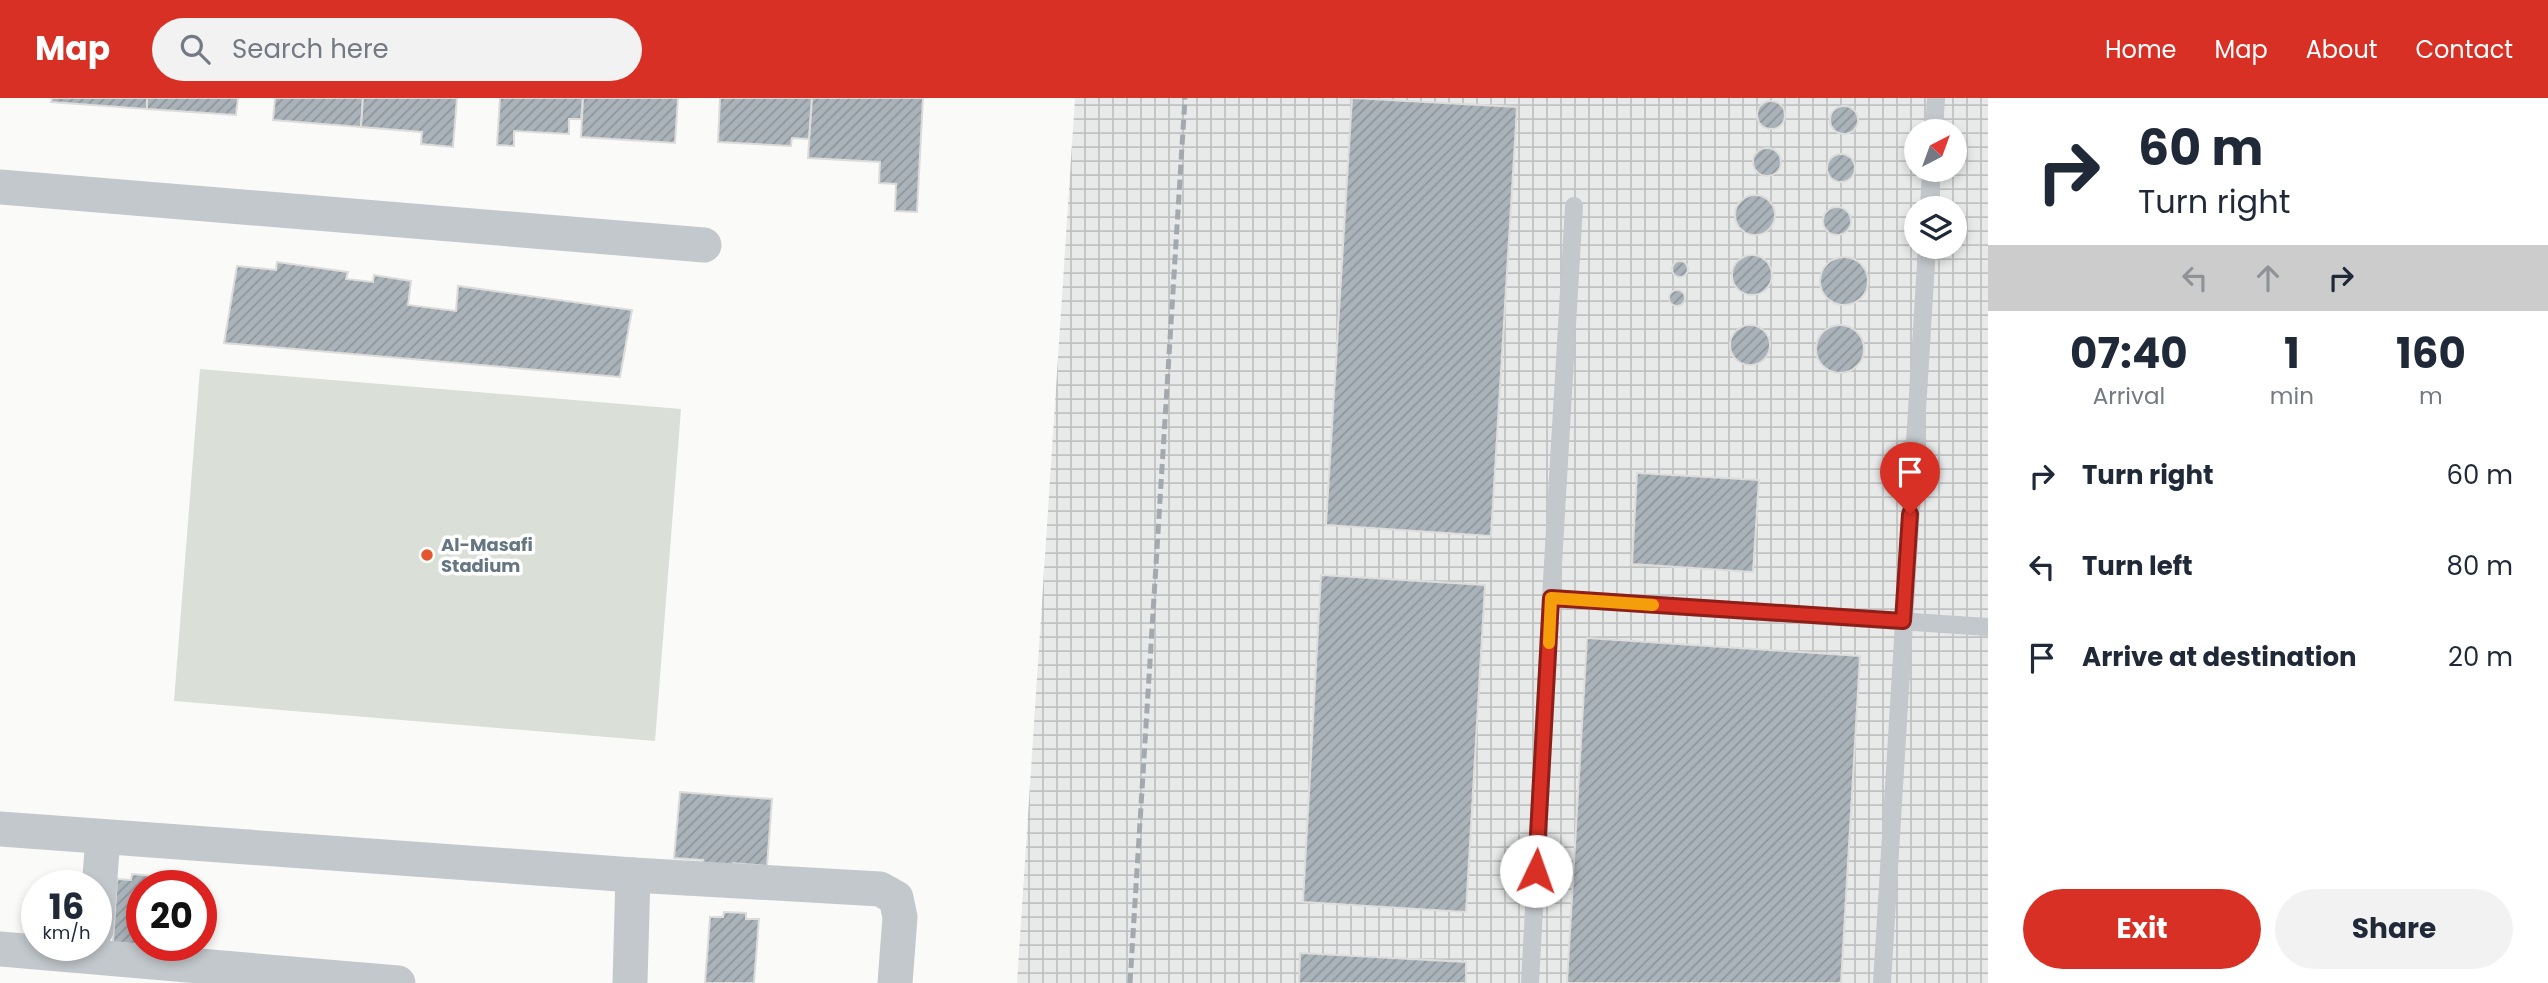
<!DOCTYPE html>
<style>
body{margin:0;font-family:Poppins,sans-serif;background:#f2f2f3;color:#1f2937;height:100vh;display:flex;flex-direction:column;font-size:26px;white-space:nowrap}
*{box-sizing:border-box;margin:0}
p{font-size:23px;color:#747a83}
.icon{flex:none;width:38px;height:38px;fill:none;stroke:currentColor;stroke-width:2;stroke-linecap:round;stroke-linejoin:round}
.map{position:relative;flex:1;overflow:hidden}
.sheet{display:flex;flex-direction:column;background:#fff;width:560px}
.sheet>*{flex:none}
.banner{background:#fff;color:#1f2937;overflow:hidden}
.needle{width:46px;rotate:41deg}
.buttons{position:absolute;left:1904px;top:21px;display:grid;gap:14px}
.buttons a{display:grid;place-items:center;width:63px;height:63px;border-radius:50%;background:#fff;box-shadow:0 4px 10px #0003;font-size:35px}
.speed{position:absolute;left:21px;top:772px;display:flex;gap:14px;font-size:35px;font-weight:700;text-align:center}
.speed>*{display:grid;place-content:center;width:91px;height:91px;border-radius:50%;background:#fff;box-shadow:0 4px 10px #0003;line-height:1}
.speed small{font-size:18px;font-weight:400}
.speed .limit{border:10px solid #d22;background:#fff;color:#111}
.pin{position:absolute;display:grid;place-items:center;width:60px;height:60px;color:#fff;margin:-72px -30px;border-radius:50% 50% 50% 0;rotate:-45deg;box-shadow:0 0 7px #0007}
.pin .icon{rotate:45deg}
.me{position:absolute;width:77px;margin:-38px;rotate:3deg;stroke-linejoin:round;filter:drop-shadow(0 0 5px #0008)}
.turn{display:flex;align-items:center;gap:24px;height:147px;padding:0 35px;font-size:32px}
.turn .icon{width:91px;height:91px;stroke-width:2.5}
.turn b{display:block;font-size:49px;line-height:60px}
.lanes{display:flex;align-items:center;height:66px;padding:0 35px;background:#0003;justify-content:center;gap:35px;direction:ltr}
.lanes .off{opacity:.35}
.eta{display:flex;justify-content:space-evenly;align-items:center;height:119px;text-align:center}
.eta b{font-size:42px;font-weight:700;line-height:49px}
.primary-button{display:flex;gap:14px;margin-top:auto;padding:14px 35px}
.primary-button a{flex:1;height:80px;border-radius:42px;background:#d93025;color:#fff;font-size:28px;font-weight:700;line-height:80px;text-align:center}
.primary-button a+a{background:#f2f2f3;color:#1f2937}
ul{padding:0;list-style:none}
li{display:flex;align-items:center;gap:21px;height:91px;padding:0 35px}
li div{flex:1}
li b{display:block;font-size:26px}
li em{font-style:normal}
header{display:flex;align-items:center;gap:42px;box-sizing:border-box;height:98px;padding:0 35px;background:#d93025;color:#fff}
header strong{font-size:33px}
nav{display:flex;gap:38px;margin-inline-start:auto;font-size:24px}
.search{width:490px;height:63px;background:#f2f2f3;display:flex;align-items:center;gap:18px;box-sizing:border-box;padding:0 24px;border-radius:38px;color:#747a83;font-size:26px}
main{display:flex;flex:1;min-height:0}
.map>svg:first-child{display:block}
.industrial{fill:url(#industrial-grid);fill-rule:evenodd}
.pitch{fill:#dadfd7}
.building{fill:url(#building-hatch);stroke:#dcdcda;stroke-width:2}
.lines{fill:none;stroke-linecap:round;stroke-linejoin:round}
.service{stroke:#c3c8cc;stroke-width:18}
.minor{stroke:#c3c8cc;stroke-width:35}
.rail{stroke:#a2aab0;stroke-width:5;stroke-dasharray:10 5;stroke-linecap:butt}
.route-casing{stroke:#8d1f18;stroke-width:18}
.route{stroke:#d93025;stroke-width:12}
.slow{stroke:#f59e0b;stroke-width:12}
.poi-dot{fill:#e4572e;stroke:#fff;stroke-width:2.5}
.labels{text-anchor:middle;stroke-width:7;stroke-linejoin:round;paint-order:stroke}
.poi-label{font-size:18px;font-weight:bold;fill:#657683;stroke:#fff;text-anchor:start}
</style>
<header>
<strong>Map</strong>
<div class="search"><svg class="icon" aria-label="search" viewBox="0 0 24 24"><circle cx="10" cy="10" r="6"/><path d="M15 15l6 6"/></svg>Search here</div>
<nav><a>Home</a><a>Map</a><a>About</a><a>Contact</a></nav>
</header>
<main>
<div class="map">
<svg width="1988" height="885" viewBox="0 0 1988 885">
<defs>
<pattern id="industrial-grid" width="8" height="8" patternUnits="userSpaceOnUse" patternTransform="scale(1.75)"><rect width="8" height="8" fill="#e8e9e9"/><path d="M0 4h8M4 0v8" fill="none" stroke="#c0c1c2"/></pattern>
<pattern id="building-hatch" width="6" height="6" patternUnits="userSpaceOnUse" patternTransform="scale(1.75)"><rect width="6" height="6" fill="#aab3b9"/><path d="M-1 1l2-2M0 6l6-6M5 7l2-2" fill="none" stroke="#8e969c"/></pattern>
</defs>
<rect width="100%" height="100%" fill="#fafaf8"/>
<!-- industrial -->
<path class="industrial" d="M1075 0H1988V885H1017ZM1916 33H1955V72H1916ZM1916 110H1955V149H1916Z"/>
<!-- pitch -->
<path class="pitch" d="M200 271 681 311 655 643 174 603Z"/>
<!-- building -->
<g class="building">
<path d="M52 0H147V11L51 4Z"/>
<path d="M147 0H238L236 17 147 11Z"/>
<path d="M275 0H363L361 29 273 22Z"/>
<path d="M363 0H457L453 49 421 46 422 34 361 29Z"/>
<path d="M500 0H583L581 21H569V36L514 33V48L497 47Z"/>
<path d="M583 0H678L675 45 581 39Z"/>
<path d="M720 0H812L809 41 792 40 791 48 718 44Z"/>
<path d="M812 0H923L917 114 895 113 896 86 879 85 880 64 808 60Z"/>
<path d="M1352 0 1517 9 1491 438 1326 427Z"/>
<circle cx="1771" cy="17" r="14"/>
<circle cx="1844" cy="22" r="14"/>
<circle cx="1767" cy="64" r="14"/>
<circle cx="1841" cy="70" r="14"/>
<circle cx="1755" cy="117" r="20"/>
<circle cx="1837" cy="123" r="14"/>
<circle cx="1752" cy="177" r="20"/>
<circle cx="1844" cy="183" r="24"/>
<circle cx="1680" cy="171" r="8"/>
<path d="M277 164 348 174 346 181 373 184 374 177 411 183 408 207 456 213 458 188 632 212 620 279 224 245 237 168 276 172Z"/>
<circle cx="1677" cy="200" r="8"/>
<circle cx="1750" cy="247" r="20"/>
<circle cx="1840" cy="251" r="24"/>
<path d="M1637 375 1759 382 1753 474 1632 466Z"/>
<path d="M1321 477 1485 487 1466 814 1303 804Z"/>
<path d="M1587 540 1860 558 1841 885H1567Z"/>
<path d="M680 694 772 701 767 768 733 765V772L702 770 703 762 674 760Z"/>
<path d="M132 776 154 778V783L166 784V788H142V847H162L161 863 112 860 117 781 131 782Z"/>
<path d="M724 814 746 815V821H759L754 885H705L710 819H723Z"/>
<path d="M1300 855 1466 864V885H1299Z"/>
</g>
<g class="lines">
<!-- service -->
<g class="service">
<path d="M1934 33 1936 0"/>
<path d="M1929 110 1931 72"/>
<path d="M1551 500 1574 108"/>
<path d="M1530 885 1551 500 1988 529"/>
<path d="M1882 885 1927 149"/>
</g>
<!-- minor -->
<g class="minor">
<path d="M0 89 704 147"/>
<path d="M0 731 633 777 880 791 896 800 900 819 895 885"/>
<path d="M96 832 103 739"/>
<path d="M0 851 398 885"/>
<path d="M630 885 633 777"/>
</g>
<!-- rail -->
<path class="rail" d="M1130 885 1185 0"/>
</g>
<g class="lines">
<defs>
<path id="route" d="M1536 773 1551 500 1903 523 1910 416"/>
</defs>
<!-- route casing -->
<use href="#route" class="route-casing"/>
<!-- route -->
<use href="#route" class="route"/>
<!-- slow -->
<path class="slow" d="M1549 545 1551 500 1653 507"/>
</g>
<!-- markers -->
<circle class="poi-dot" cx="427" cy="457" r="7"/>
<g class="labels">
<!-- poi labels -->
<g class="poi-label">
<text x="441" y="453">Al-Masafi<tspan x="441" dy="21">Stadium</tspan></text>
</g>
</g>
</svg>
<div class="buttons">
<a><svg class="needle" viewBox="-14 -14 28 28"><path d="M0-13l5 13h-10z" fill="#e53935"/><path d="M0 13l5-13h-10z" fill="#747a83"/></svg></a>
<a><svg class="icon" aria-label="layers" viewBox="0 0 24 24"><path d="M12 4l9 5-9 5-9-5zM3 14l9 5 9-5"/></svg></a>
</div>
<div class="speed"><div>16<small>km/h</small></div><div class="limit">20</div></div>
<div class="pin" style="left:1910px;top:416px;background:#d93025"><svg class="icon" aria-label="arrive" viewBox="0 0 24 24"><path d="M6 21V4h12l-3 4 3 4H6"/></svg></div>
<svg class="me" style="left:1536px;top:773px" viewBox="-20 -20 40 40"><circle r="19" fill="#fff"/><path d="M0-13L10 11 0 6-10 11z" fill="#d93025"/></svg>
</div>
<section class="sheet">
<div class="banner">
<div class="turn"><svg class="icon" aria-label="right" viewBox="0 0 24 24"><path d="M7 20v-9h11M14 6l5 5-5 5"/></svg><div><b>60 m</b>Turn right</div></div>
<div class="lanes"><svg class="icon off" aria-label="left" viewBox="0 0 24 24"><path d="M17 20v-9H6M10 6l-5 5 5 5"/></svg><svg class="icon off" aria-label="ahead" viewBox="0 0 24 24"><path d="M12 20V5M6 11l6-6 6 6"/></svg><svg class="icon" aria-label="right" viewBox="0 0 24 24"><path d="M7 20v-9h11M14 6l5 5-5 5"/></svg></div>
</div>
<div class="eta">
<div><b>07:40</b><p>Arrival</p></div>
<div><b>1</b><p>min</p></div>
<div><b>160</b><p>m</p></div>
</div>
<ul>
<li><svg class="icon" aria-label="right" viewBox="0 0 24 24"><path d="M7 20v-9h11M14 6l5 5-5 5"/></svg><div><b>Turn right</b></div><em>60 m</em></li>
<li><svg class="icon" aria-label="left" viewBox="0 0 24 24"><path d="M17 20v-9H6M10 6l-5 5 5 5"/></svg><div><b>Turn left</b></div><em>80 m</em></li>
<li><svg class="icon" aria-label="arrive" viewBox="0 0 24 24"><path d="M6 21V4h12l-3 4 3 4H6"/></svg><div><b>Arrive at destination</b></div><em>20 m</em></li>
</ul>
<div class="primary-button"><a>Exit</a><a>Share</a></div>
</section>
</main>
